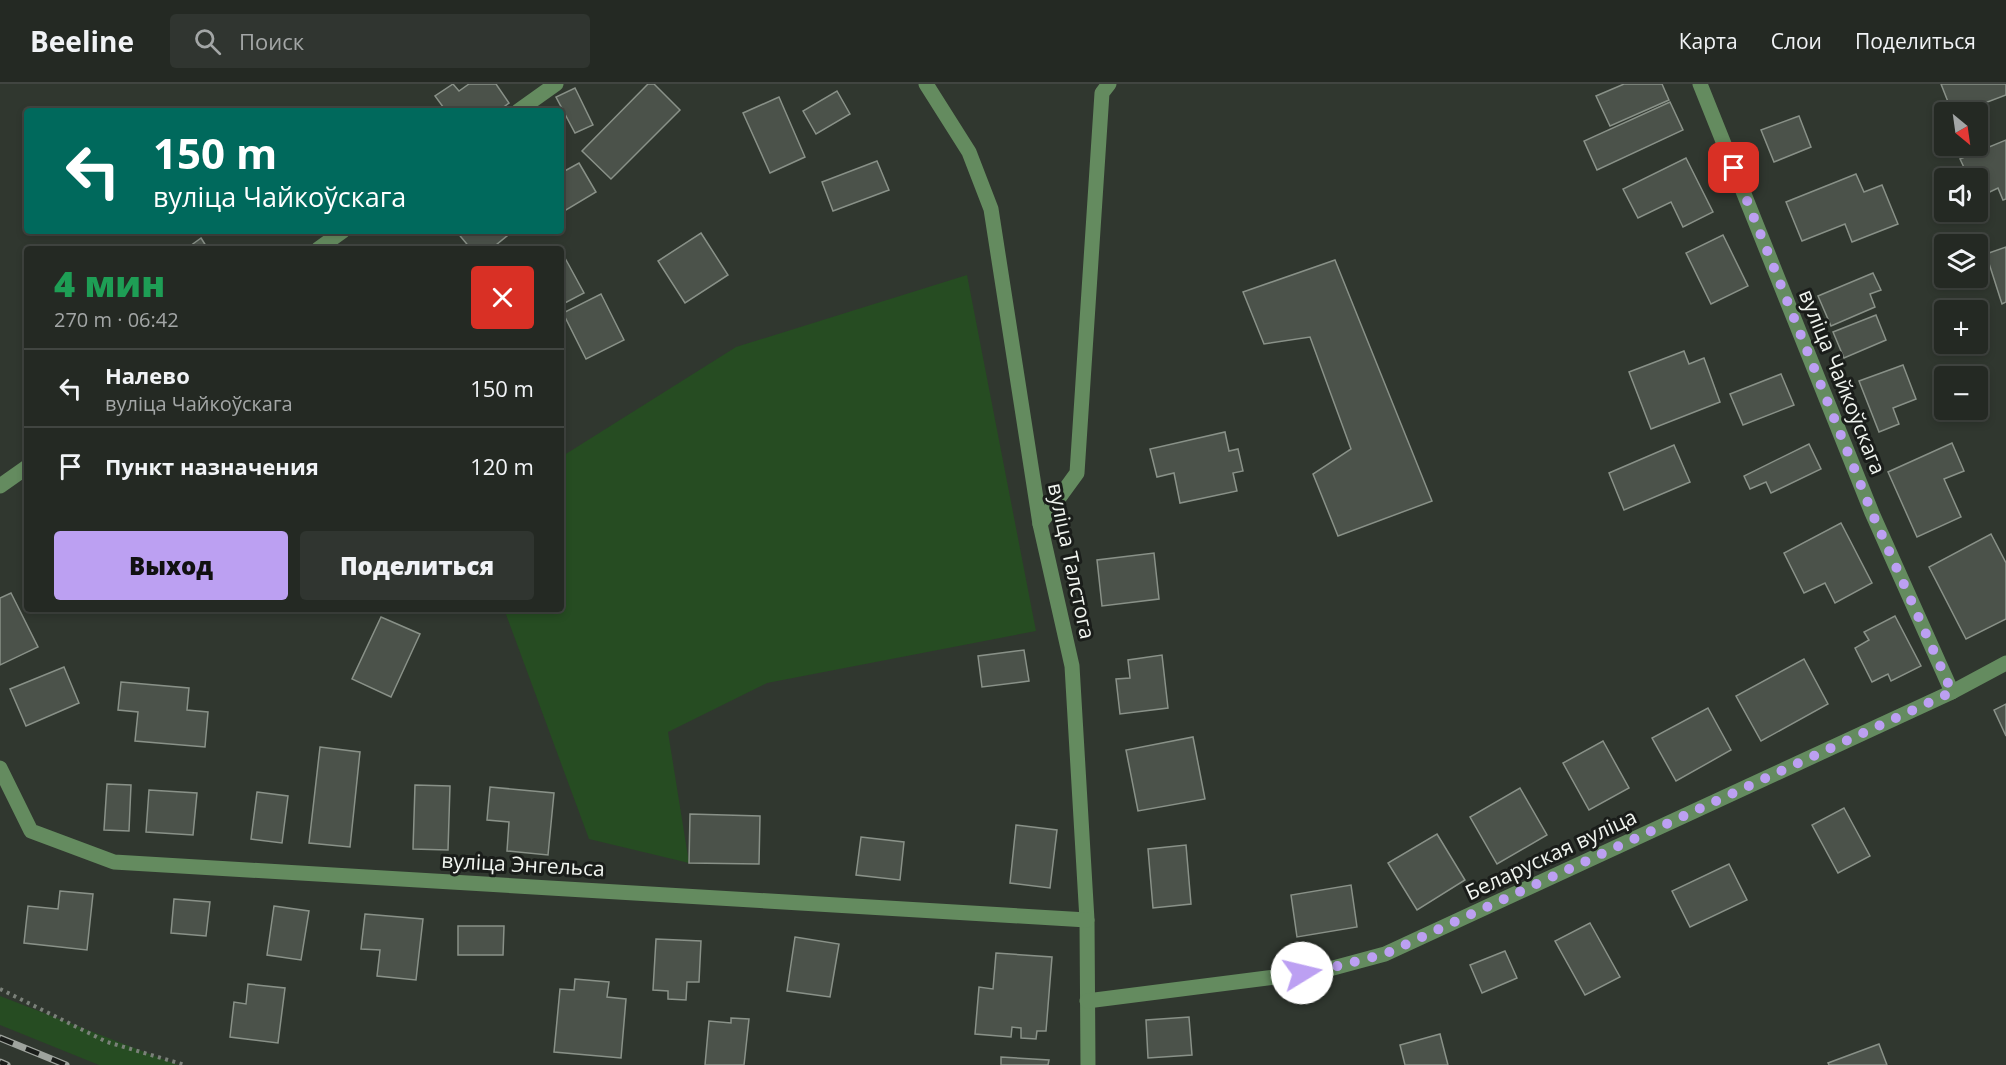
<!DOCTYPE html>
<html lang="ru">
<meta charset="utf-8">
<style>
body{margin:0;font-family:"Open Sans",sans-serif;background:#303530;color:#f1f3f6;height:100vh;display:flex;flex-direction:column;font-size:22px;white-space:nowrap}
*{box-sizing:border-box;margin:0}
p{font-size:20px;color:#a3a6a6}
.icon{flex:none;width:33px;height:33px;fill:none;stroke:currentColor;stroke-width:2;stroke-linecap:round;stroke-linejoin:round}
.map{position:relative;flex:1;overflow:hidden}
.panel{position:absolute;left:24px;top:162px;width:540px;height:366px;display:flex;flex-direction:column;background:#242923;border-radius:6px;box-shadow:0 3px 9px #0003,0 0 0 2px #414541}
.panel>*{flex:none}
.top-card{position:absolute;left:24px;top:24px;width:540px;height:126px;border-radius:6px;box-shadow:0 3px 9px #0003,0 0 0 2px #414541;background:#00695c;color:#fff;overflow:hidden}
.needle{width:39px;rotate:151deg}
.controls{position:absolute;left:1934px;top:18px;display:grid;gap:12px}
.controls a{display:grid;place-items:center;width:54px;height:54px;border-radius:6px;background:#242923;box-shadow:0 3px 9px #0003,0 0 0 2px #414541;font-size:30px}
.pin{position:absolute;display:grid;place-items:center;width:51px;height:51px;color:#fff;margin:-26px;border-radius:12px;box-shadow:0 3px 9px #0006}
.me{position:absolute;width:66px;margin:-33px;rotate:81deg;stroke-linejoin:round;filter:drop-shadow(0 0 4px #0008)}
.turn{display:flex;align-items:center;gap:21px;height:126px;padding:0 30px;font-size:27px}
.turn .icon{width:78px;height:78px;stroke-width:2.5}
.turn b{display:block;font-size:42px;line-height:51px}
.round{display:grid;place-items:center;flex:none;width:63px;height:63px;border-radius:6px;background:#303530}
.head{display:flex;align-items:center;justify-content:space-between;height:102px;padding:0 30px}
h1{font-size:36px;font-weight:800;line-height:45px;color:#1e9e55}
.cta{display:flex;gap:12px;margin-top:auto;padding:12px 30px}
.cta a{flex:1;height:69px;border-radius:6px;background:#bca0f2;color:#111;font-size:24px;font-weight:800;line-height:69px;text-align:center}
.cta a+a{background:#303530;color:#f1f3f6}
ul{padding:0;list-style:none}
li{display:flex;align-items:center;gap:18px;height:78px;padding:0 30px;border-top:2px solid #414541}
li div{flex:1}
li b{display:block;font-size:22px}
li em{font-style:normal}
header{display:flex;align-items:center;gap:36px;box-sizing:border-box;height:84px;padding:0 30px;background:#242923;border-bottom:2px solid #414541}
header strong{font-size:28px}
nav{display:flex;gap:33px;margin-inline-start:auto;font-size:21px}
.search{width:420px;height:54px;background:#303530;display:flex;align-items:center;gap:15px;box-sizing:border-box;padding:0 21px;border-radius:6px;color:#a3a6a6;font-size:22px}
.map>svg:first-child{display:block}
.green{fill:#264c22}
.building{fill:#4b524a;stroke:#899188;stroke-width:1.5}
.lines{fill:none;stroke-linecap:round;stroke-linejoin:round}
.path{stroke:#7a8079;stroke-width:4;stroke-dasharray:3 4.5;stroke-linecap:butt}
.minor{stroke:#648b5f;stroke-width:15}
.rail-casing{stroke:#9fa49e;stroke-width:7}
.rail{stroke:#1a1d1a;stroke-width:4.5;stroke-dasharray:14;stroke-linecap:butt}
.route{stroke:#bca0f2;stroke-width:10;stroke-dasharray:0 18}
.labels{text-anchor:middle;stroke-width:6;stroke-linejoin:round;paint-order:stroke}
.street-label{font-size:21px;fill:#f0f4ef;stroke:#1a1d1a}
</style>
<header>
<strong>Beeline</strong>
<div class="search"><svg class="icon" aria-label="search" viewBox="0 0 24 24"><circle cx="10" cy="10" r="6"/><path d="M15 15l6 6"/></svg>Поиск</div>
<nav><a>Карта</a><a>Слои</a><a>Поделиться</a></nav>
</header>
<div class="map">
<svg width="2006" height="981" viewBox="0 0 2006 981">
<rect width="100%" height="100%" fill="#30372f"/>
<!-- green -->
<g class="green">
<path d="M967 191 1036 547 767 599 668 648 689 779 589 755 504 525H561V373L736 263Z"/>
<path d="M0 912 178 981H99L0 941Z"/>
</g>
<!-- building -->
<g class="building">
<path d="M453 0 459 7 469 0H496L509 19 498 27H458L456 25 446 27 435 12Z"/>
<path d="M648 0H654L680 26 611 95 582 67Z"/>
<path d="M1624 0H1662L1669 16 1610 42 1596 12Z"/>
<path d="M1941 0H2006V11L1961 28H1952Z"/>
<path d="M575 4 593 41 575 49 556 13Z"/>
<path d="M837 7 850 30 816 50 803 27Z"/>
<path d="M779 13 805 73 770 89 743 29Z"/>
<path d="M1670 18 1683 46 1597 86 1584 57Z"/>
<path d="M1799 32 1811 63 1774 78 1761 46Z"/>
<path d="M2006 56V115L2003 116 1998 104 1977 114V94H1969L1960 75Z"/>
<path d="M1686 74 1713 128 1683 143 1671 118 1638 134 1623 105Z"/>
<path d="M877 77 889 106 833 127 822 98Z"/>
<path d="M579 79 596 108 561 129V89Z"/>
<path d="M1856 90 1864 108 1882 101 1898 140 1852 158 1845 140 1802 157 1786 118Z"/>
<path d="M456 147H513L491 165H471Z"/>
<path d="M701 149 728 191 685 219 658 177Z"/>
<path d="M1723 151 1748 202 1711 220 1686 169Z"/>
<path d="M201 154 208 165H186Z"/>
<path d="M2006 163V218L2002 220 1986 170Z"/>
<path d="M565 174 584 209 561 221V177Z"/>
<path d="M1335 176 1432 417 1338 452 1313 390 1351 365 1310 253 1264 260 1243 208Z"/>
<path d="M1873 189 1881 206 1870 210 1875 223 1831 242 1818 212Z"/>
<path d="M601 210 624 256 586 275 563 229Z"/>
<path d="M1876 231 1886 256 1844 274 1833 248Z"/>
<path d="M1684 267 1689 280 1704 274 1720 318 1651 345 1629 288Z"/>
<path d="M1903 281 1916 315 1893 324 1899 340 1879 348 1859 297Z"/>
<path d="M1781 290 1794 321 1743 341 1730 310Z"/>
<path d="M1225 348 1229 367 1238 365 1243 387 1233 389 1237 407 1180 419 1174 389 1157 393 1150 365Z"/>
<path d="M1952 359 1964 387 1944 395 1961 433 1917 453 1888 388Z"/>
<path d="M1809 360 1821 385 1771 409 1766 398 1750 405 1744 392Z"/>
<path d="M1674 361 1690 398 1624 426 1609 389Z"/>
<path d="M1841 439 1872 499 1835 519 1825 499 1804 509 1784 469Z"/>
<path d="M1991 450 2006 479V535L1966 555 1929 483Z"/>
<path d="M1154 469 1159 515 1102 522 1097 476Z"/>
<path d="M11 509 38 563 0 581V514Z"/>
<path d="M1895 532 1921 582 1891 597 1888 590 1872 598 1855 564 1869 556 1864 548Z"/>
<path d="M381 533 420 550 391 613 352 595Z"/>
<path d="M1024 566 1029 597 982 603 978 572Z"/>
<path d="M1162 571 1168 624 1120 630 1116 595 1130 594 1128 576Z"/>
<path d="M1804 575 1828 620 1761 657 1736 612Z"/>
<path d="M64 583 79 619 26 642 10 605Z"/>
<path d="M121 598 189 604 187 626 208 628 205 663 135 657 138 628 118 626Z"/>
<path d="M2006 620V652L1994 626Z"/>
<path d="M1708 624 1731 666 1676 697 1652 654Z"/>
<path d="M1193 653 1205 715 1138 727 1126 666Z"/>
<path d="M1603 657 1629 704 1589 726 1563 679Z"/>
<path d="M320 663 360 668 350 763 309 759Z"/>
<path d="M107 700 131 701 129 747 104 746Z"/>
<path d="M415 701 450 702 448 766 413 765Z"/>
<path d="M490 703 554 709 548 771 507 767 509 738 487 736Z"/>
<path d="M1520 704 1547 751 1497 780 1470 733Z"/>
<path d="M149 706 197 709 193 751 146 748Z"/>
<path d="M257 708 288 712 282 759 251 755Z"/>
<path d="M1844 724 1870 772 1838 789 1812 741Z"/>
<path d="M690 730 760 732 759 780 689 779Z"/>
<path d="M1016 741 1057 746 1050 804 1010 799Z"/>
<path d="M1437 750 1465 796 1417 826 1388 779Z"/>
<path d="M861 753 904 758 900 796 856 791Z"/>
<path d="M1186 761 1191 820 1153 824 1148 765Z"/>
<path d="M1729 780 1747 816 1690 843 1672 807Z"/>
<path d="M1351 801 1357 843 1297 853 1291 811Z"/>
<path d="M60 807 93 810 87 866 24 859 28 822 58 825Z"/>
<path d="M174 815 210 818 206 852 171 849Z"/>
<path d="M274 822 309 827 301 876 267 871Z"/>
<path d="M365 830 423 835 416 896 377 892 380 866 361 865Z"/>
<path d="M1590 839 1620 893 1585 911 1555 857Z"/>
<path d="M458 842H504L503 871H458Z"/>
<path d="M795 853 839 860 830 913 787 907Z"/>
<path d="M656 855 701 857 699 898H687L686 916 668 915V907L653 906Z"/>
<path d="M1505 867 1517 894 1482 909 1470 881Z"/>
<path d="M996 869 1052 873 1046 947H1037L1036 955 1021 954V944L1012 943 1011 953 975 950 979 903 993 905Z"/>
<path d="M575 895 609 898 607 913 626 915 621 974 554 968 560 905 574 906Z"/>
<path d="M248 900 285 904 278 959 230 953 234 918 246 920Z"/>
<path d="M1189 933 1192 971 1148 974 1146 936Z"/>
<path d="M731 934 749 935 744 981H705L709 937 731 939Z"/>
<path d="M1440 950 1448 981H1405L1400 961Z"/>
<path d="M1879 960 1887 981H1829L1828 979Z"/>
<path d="M1001 973 1049 976 1048 981H1001Z"/>
</g>
<g class="lines">
<!-- path -->
<path class="path" d="M0 905 107 958 185 981"/>
<!-- minor -->
<g class="minor">
<path d="M926 0 969 68 991 125 1040 440 1072 582 1087 836 1088 981"/>
<path d="M1700 0 1872 429 1952 608"/>
<path d="M518 27 556 0"/>
<path d="M318 165 343 147"/>
<path d="M0 402 27 383"/>
<path d="M1040 440 1077 389 1102 9 1109 0"/>
<path d="M0 684 31 747 114 778 1087 836"/>
<path d="M1087 917 1322 887 1385 870 1952 608 2006 579"/>
</g>
<defs>
<g id="rail">
<path d="M0 954 66 981"/>
<path d="M0 978 7 981"/>
</g>
</defs>
<!-- rail casing -->
<use href="#rail" class="rail-casing"/>
<!-- rail -->
<use href="#rail" class="rail"/>
</g>
<g class="lines">
<!-- route -->
<path class="route" d="M1302 889 1322 886 1385 870 1952 608 1872 429 1734 84"/>
</g>
<g class="labels">
<!-- street labels -->
<g class="street-label">
<text transform="translate(1842 298) rotate(68)" y="7">вуліца Чайкоўскага</text>
<text transform="translate(1071 477) rotate(78)" y="7">вуліца Талстога</text>
<text transform="translate(1551 771) rotate(-25)" y="7">Беларуская вуліца</text>
<text transform="translate(523 781) rotate(3)" y="7">вуліца Энгельса</text>
</g>
</g>
</svg>
<div class="controls">
<a><svg class="needle" viewBox="-14 -14 28 28"><path d="M0-13l5 13h-10z" fill="#e53935"/><path d="M0 13l5-13h-10z" fill="#a3a6a6"/></svg></a>
<a><svg class="icon" aria-label="sound" viewBox="0 0 24 24"><path d="M4 9h4l5-4v14l-5-4H4zM17 9q2 3 0 6"/></svg></a>
<a><svg class="icon" aria-label="layers" viewBox="0 0 24 24"><path d="M12 4l9 5-9 5-9-5zM3 14l9 5 9-5"/></svg></a>
<a>+</a>
<a>−</a>
</div>
<div class="pin" style="left:1734px;top:84px;background:#d93025"><svg class="icon" aria-label="arrive" viewBox="0 0 24 24"><path d="M6 21V4h12l-3 4 3 4H6"/></svg></div>
<svg class="me" style="left:1302px;top:889px" viewBox="-20 -20 40 40"><circle r="19" fill="#fff"/><path d="M0-13L10 11 0 6-10 11z" fill="#bca0f2"/></svg>
<div class="top-card">
<div class="turn"><svg class="icon" aria-label="left" viewBox="0 0 24 24"><path d="M17 20v-9H6M10 6l-5 5 5 5"/></svg><div><b>150 m</b>вуліца Чайкоўскага</div></div>
</div>
<section class="panel">
<div class="head"><div><h1>4 мин</h1><p>270 m · 06:42</p></div><a class="round" style="background:#d93025;color:#fff"><svg class="icon" aria-label="close" viewBox="0 0 24 24"><path d="M6 6l12 12M18 6L6 18"/></svg></a></div>
<ul>
<li><svg class="icon" aria-label="left" viewBox="0 0 24 24"><path d="M17 20v-9H6M10 6l-5 5 5 5"/></svg><div><b>Налево</b><p>вуліца Чайкоўскага</p></div><em>150 m</em></li>
<li><svg class="icon" aria-label="arrive" viewBox="0 0 24 24"><path d="M6 21V4h12l-3 4 3 4H6"/></svg><div><b>Пункт назначения</b></div><em>120 m</em></li>
</ul>
<div class="cta"><a>Выход</a><a>Поделиться</a></div>
</section>
</div>
